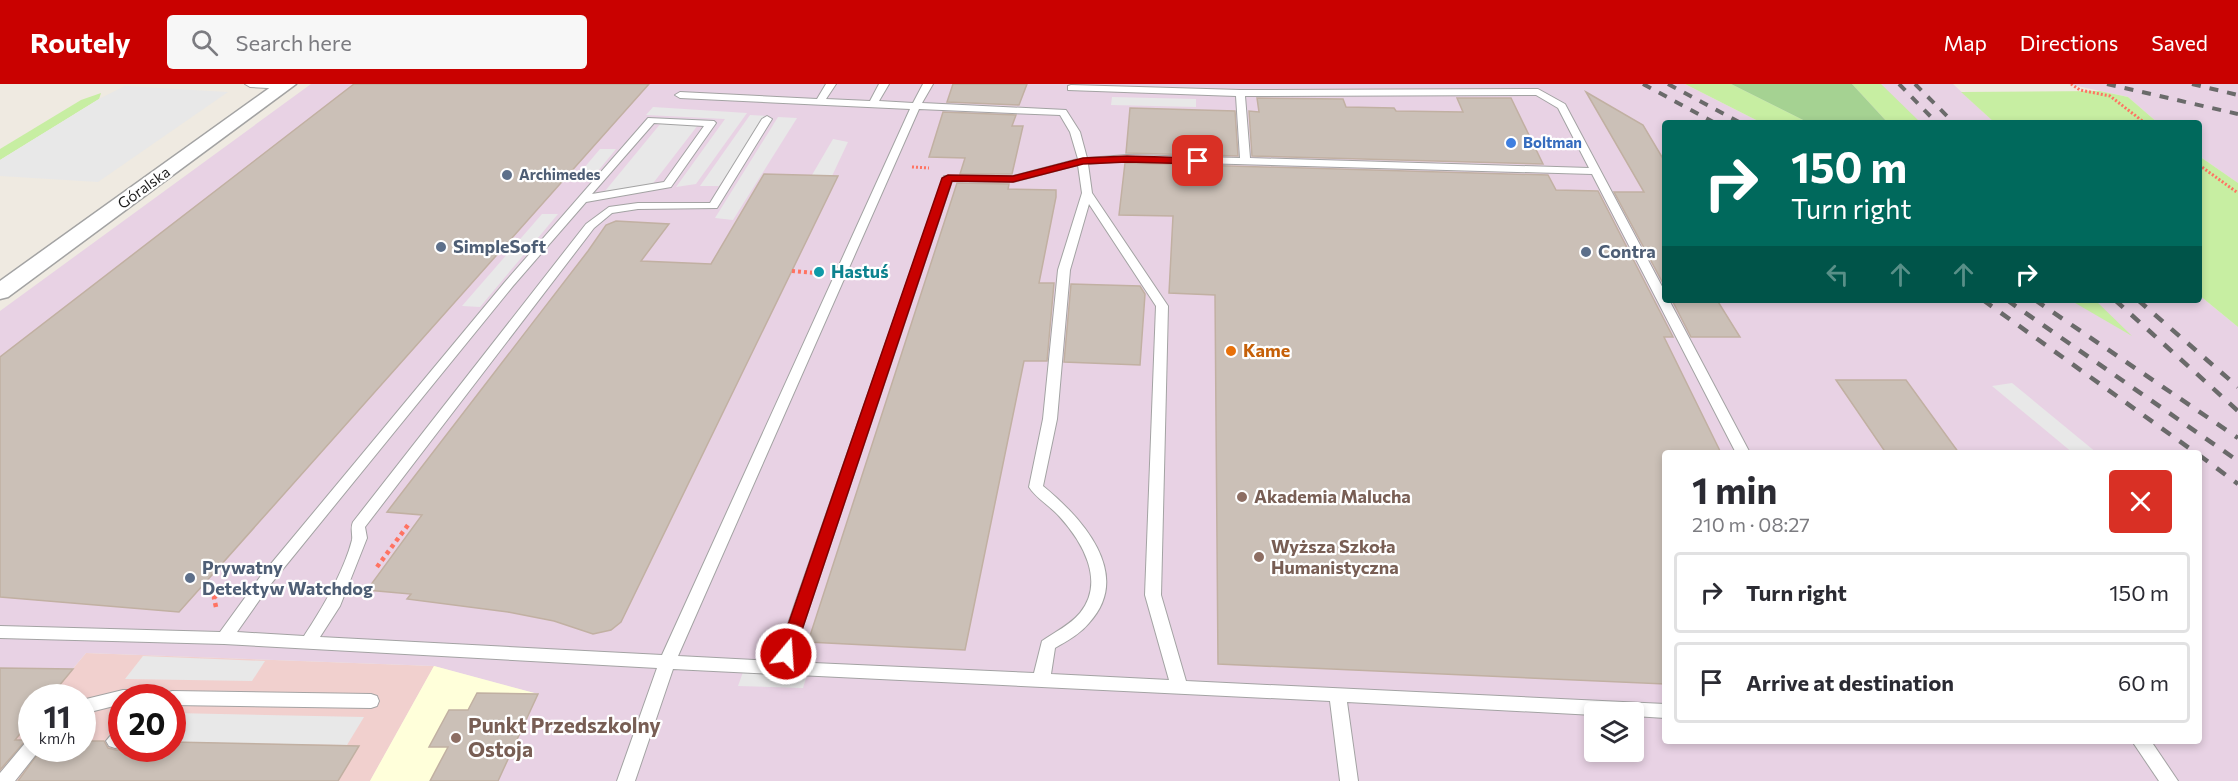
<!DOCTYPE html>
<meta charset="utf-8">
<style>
body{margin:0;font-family:Commissioner,sans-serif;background:#f7f7f7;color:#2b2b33;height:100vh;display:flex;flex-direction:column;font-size:22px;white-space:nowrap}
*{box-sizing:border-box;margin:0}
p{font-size:20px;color:#7c7c81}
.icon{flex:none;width:33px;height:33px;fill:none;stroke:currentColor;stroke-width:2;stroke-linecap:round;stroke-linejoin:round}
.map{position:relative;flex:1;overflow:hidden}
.details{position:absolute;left:1662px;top:366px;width:540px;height:294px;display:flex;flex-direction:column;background:#fff;border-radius:6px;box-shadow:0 3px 9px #0003}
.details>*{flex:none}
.top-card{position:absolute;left:1662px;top:36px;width:540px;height:183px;border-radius:6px;box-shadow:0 3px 9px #0003;background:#00695c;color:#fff;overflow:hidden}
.buttons{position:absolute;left:1584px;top:618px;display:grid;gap:12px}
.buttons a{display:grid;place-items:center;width:60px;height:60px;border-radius:6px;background:#fff;box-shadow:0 3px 9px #0003;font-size:30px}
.speed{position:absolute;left:18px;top:600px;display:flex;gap:12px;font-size:30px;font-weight:700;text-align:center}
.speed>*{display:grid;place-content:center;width:78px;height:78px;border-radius:50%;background:#fff;box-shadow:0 3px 9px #0003;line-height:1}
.speed small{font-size:15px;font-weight:400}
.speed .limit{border:9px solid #d22;background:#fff;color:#111}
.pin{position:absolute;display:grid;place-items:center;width:51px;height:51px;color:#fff;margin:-26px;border-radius:12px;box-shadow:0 3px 9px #0006}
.me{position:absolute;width:66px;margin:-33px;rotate:18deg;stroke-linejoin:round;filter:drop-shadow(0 0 4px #0008)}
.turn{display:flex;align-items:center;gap:21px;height:126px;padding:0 30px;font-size:27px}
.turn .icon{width:78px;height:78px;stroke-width:2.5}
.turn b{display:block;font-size:42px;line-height:51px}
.lanes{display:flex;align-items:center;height:57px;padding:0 30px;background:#0003;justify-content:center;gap:30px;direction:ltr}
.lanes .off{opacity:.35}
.round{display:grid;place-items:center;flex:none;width:63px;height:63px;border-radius:6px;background:#f7f7f7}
.overview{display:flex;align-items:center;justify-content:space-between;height:102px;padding:0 30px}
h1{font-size:36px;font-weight:700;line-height:45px}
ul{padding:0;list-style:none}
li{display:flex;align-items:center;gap:18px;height:81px;margin:0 12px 9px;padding:0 18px;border:3px solid #e1e1e2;border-radius:6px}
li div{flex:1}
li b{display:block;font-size:22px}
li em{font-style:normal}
header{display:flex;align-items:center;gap:36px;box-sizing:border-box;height:84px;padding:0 30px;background:#c90100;color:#fff}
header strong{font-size:28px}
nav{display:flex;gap:33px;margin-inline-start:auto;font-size:21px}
.search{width:420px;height:54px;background:#f7f7f7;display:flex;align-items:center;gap:15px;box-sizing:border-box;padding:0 21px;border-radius:6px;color:#7c7c81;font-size:22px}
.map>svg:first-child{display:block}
.commercial{fill:#f1d0ce;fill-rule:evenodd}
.industrial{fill:#e8d2e4;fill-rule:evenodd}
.education{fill:#ffffda}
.grass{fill:#c7eea2}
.forest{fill:#a5d292}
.parking{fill:#e8e8e8}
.building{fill:#cbc0b7;stroke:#c1b0a2;stroke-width:1.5}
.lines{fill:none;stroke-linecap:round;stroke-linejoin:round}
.service-casing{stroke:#a3a3a3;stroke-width:2}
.minor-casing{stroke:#a3a3a3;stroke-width:3}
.path-far2{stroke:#ff7362;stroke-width:3;stroke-dasharray:2 2;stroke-linecap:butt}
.path-far1{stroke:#ff7362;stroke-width:4;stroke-dasharray:3 3;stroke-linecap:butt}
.path{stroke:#ff7362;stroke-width:4.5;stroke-dasharray:4 4;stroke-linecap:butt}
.service{fill:#fff;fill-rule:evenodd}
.minor{fill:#fff;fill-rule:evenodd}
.rail-far1{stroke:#6a6a6a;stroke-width:4;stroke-dasharray:9 9;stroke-linecap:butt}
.rail{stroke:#6a6a6a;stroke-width:4.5;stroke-dasharray:11 11;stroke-linecap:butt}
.route{fill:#c90100;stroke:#830100;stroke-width:1.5}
.shop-dot{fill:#3f7fe0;stroke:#fff;stroke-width:2}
.service-dot{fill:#5c6f8a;stroke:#fff;stroke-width:2}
.culture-dot{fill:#0f9aa8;stroke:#fff;stroke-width:2}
.food-dot{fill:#e8710a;stroke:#fff;stroke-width:2}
.education-dot{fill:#8d6e63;stroke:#fff;stroke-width:2}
.labels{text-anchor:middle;stroke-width:4.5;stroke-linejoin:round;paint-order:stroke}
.far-shop-label{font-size:15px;font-weight:bold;fill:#366cbe;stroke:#fff;text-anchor:start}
.far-service-label{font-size:15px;font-weight:bold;fill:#4e5e75;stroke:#fff;text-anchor:start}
.far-street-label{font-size:15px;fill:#1c1c1c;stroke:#fff}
.service-label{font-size:18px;font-weight:bold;fill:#4e5e75;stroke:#fff;text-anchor:start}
.culture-label{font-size:18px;font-weight:bold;fill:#0d838f;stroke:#fff;text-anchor:start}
.food-label{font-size:18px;font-weight:bold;fill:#c56008;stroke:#fff;text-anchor:start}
.education-label{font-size:18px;font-weight:bold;fill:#785e54;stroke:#fff;text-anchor:start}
.near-education-label{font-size:21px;font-weight:bold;fill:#785e54;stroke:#fff;text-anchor:start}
</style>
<header>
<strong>Routely</strong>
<div class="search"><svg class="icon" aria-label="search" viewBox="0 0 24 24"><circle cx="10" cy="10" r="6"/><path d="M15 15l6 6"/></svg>Search here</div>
<nav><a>Map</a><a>Directions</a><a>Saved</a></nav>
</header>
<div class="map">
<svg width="2238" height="697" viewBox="0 0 2238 697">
<rect width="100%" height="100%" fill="#efeae1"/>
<!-- commercial -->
<path class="commercial" d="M86 569 434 582 370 697H0V673L31 635 32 664H82V614L49 613ZM122 614H172V664H122Z"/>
<!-- industrial -->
<g class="industrial">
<path d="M311 0H1685L1762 39H1665V216H2199V211L2238 243V697H498L538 610 434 582 86 569 49 613 32 614 0 673V227ZM1665 369H2199V657H1665ZM1594 628H1634V668H1594Z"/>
<path d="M1832 0H1953L1995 39H1862Z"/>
<path d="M2068 0H2238V99L2199 72V39H2158L2128 13Z"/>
</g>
<!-- education -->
<path class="education" d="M434 582 538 610 498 697H370Z"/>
<!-- grass -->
<g class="grass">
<path d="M1685 0H1731L1809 39H1762Z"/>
<path d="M1852 0H1881L1921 39H1888Z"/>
<path d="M2100 7 2128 13 2158 39H1995L1961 8Z"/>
<path d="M101 9 99 15 0 76V65L81 16Z"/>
<path d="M2199 72 2238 99V243L2199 211Z"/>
<path d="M2070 216H2095L2132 252Z"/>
</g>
<!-- forest -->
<path class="forest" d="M1731 0H1852L1888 39H1809Z"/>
<!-- parking -->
<g class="parking">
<path d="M125 2 228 8 98 98 0 92V76L99 15Z"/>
<path d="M1112 13 1196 15V23L1111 21Z"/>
<path d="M653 23 747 29 696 100 676 103 725 35 646 31Z"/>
<path d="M750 31 768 32 719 102H700Z"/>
<path d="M778 33 797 34 733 136 715 134Z"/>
<path d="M661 39 698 41 651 102 605 107Z"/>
<path d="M833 55 848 58 832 92 812 91Z"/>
<path d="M600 65H616L594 92 578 91Z"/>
<path d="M542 130H558L480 223 462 222Z"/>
<path d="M2012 299 2097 369H2073L1992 302Z"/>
<path d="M143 572 265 577 252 597 125 595Z"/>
<path d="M743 588 807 591 803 604 738 602Z"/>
<path d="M173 629 364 633 347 661 173 658Z"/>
</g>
<!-- building -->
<g class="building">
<path d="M354 0H649L179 528 0 513V273Z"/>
<path d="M953 0H1027L1019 21 947 18Z"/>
<path d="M1586 8 1643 41 1665 78V203L1614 108H1644Z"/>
<path d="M1257 14 1343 15 1346 23 1394 24 1396 27 1463 28 1457 14H1511L1543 80 1252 72 1249 27 1259 28Z"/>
<path d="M1130 24 1235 27 1238 72 1126 69Z"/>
<path d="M943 28 1016 31 1012 42H1023L1012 90H960L965 74 929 73Z"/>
<path d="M1125 79 1548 91 1556 106 1598 107 1673 253H1664L1721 369H1665V600L1218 580 1215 211 1169 209 1173 132 1119 131Z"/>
<path d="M764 90 838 92 621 538 611 546 593 550 554 537 508 528 407 515 411 510 367 506 422 431 387 428 588 167 606 141 616 137 669 140 641 177 711 180Z"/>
<path d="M957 99 1009 100 1008 105 1056 106V113L1039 199H1054L1047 277H1024L965 566 808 558Z"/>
<path d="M1071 200 1140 202 1145 210 1140 281 1064 278Z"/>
<path d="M1672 216H1717L1740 253H1691Z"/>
<path d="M1836 296H1906L1959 369H1886Z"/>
<path d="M0 584 73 585 49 614H32V635L15 656H26L0 686Z"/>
<path d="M477 609 538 610 498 697H430L448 663H429L449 626H468Z"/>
<path d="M82 657H104L108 664 116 666 172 664V658L359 662 338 697H18L42 664H82Z"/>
</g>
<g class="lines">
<defs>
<g id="service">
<path d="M245 0H288L290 2 285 5 250 3Z"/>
<path d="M826 0H836L826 15 870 17 879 0H889L879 17 913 19 923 0H933L922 19 1066 26 1080 48 1087 74 1127 71 1240 74 1236 12 1068 6V2L1071 1 1240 6 1538 5 1565 20 1665 208V216H1669L1750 369H1736L1592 90 1127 77 1088 80 1092 109 1168 222 1161 511 1186 597 1665 620V634L1634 632V628H1594V631L1347 618 1358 697H1340L1330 617 673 585 635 697H617L657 584 224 560 0 554V542L220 548 260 493 505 198 648 34 714 37 716 39 671 103 586 118 513 202 270 501 237 548 304 552C322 525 344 487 352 456 353 450 350 445 353 438L586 140 609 123 638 119H710L762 35 767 32 772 35 717 124 638 125 612 129 594 144 365 443 367 454 340 522 320 553 662 571 910 25 680 14 675 11 680 8 817 15ZM1536 11 1558 24 1589 84 1250 74 1245 12ZM919 25 1060 31 1070 48 1078 75 1013 92H944L775 577 678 572ZM654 39 704 42 664 98 592 110ZM1078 81 1082 109 1058 186 1043 335 1029 403C1036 414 1050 422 1059 432 1082 457 1106 497 1080 529 1070 541 1055 548 1042 557L1034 589 791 578 952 97 1013 98ZM1089 120 1156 222 1145 511 1169 596 1051 590 1055 564C1067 557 1080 550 1089 539 1134 490 1081 433 1043 402L1057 335 1070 186Z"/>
<path d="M123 606H139L154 609 156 614H122V620L82 630V616Z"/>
<path d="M172 607 371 610 377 612 379 617 377 622 371 624 172 621V614H164L166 609Z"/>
<path d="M122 643V662L115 664 109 662 106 657 116 645Z"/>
<path d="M32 656V664H40L38 668 15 697H0V689L26 658Z"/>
<path d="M2132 657H2151L2178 697H2159Z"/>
</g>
<path id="minor" d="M275 0H296L8 213 0 215V197Z"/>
</defs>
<!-- service casing -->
<use href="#service" class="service-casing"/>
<!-- minor casing -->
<use href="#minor" class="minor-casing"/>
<!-- path-far2 -->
<g class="path-far2">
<path d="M2071 0 2080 6 2110 12 2145 39"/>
<path d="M2199 81 2238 109"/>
<path d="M912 83 929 84"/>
</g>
<!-- path-far1 -->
<path class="path-far1" d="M792 187 815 189"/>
<!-- path -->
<g class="path">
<path d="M377 483 408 441"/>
<path d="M216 523 214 514 229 498"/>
</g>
<!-- service -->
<use href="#service" class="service"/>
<!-- minor -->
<use href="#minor" class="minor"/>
<!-- rail-far1 -->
<g class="rail-far1">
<path d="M1643 0 1715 39"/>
<path d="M1668 0 1741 39"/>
<path d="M1899 0 1937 39"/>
<path d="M1915 0 1954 39"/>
<path d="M2107 0 2238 30"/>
<path d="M2192 0 2238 11"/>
</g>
<!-- rail -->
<g class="rail">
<path d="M1983 216 2196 369"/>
<path d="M2007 216 2238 377"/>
<path d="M2035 216 2238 354"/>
<path d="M2115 216 2238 327"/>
<path d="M2138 216 2238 303"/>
<path d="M2199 371 2238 400"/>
</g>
</g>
<!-- route -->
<path class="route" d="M1127 72 1198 74 1203 77 1198 80 1127 78 1083 80 1013 98 952 97 794 570 792 575 786 577 780 575 778 570 942 94 948 91 1013 92 1083 74Z"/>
<!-- markers -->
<circle class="shop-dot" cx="1511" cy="59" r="6"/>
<g class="service-dot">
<circle cx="507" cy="91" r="6"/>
<circle cx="441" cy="163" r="6"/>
<circle cx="1586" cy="168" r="6"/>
<circle cx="190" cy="494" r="6"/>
</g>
<circle class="culture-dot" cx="819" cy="188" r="6"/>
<circle class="food-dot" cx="1231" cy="267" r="6"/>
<g class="education-dot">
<circle cx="1242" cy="413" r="6"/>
<circle cx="1259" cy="473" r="6"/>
<circle cx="456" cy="654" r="6"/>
</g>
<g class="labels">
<!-- far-shop labels -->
<g class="far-shop-label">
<text x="1523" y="64">Boltman</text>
</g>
<!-- far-service labels -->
<g class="far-service-label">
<text x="519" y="96">Archimedes</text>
</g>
<!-- far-street labels -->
<g class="far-street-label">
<text transform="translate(144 104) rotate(-36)" y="5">Góralska</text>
</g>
<!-- service labels -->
<g class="service-label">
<text x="453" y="169">SimpleSoft</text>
<text x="1598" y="174">Contra</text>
<text x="202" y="490">Prywatny<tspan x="202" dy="21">Detektyw Watchdog</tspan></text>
</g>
<!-- culture labels -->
<g class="culture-label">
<text x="831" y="194">Hastuś</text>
</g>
<!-- food labels -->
<g class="food-label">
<text x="1243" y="273">Kame</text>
</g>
<!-- education labels -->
<g class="education-label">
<text x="1254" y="419">Akademia Malucha</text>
<text x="1271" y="469">Wyższa Szkoła<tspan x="1271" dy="21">Humanistyczna</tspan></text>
</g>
<!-- near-education labels -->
<g class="near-education-label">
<text x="468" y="649">Punkt Przedszkolny<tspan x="468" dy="24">Ostoja</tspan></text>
</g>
</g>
</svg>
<div class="buttons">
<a><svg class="icon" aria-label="layers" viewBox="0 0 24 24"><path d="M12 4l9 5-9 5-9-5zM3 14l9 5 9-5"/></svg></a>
</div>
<div class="speed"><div>11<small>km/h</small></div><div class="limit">20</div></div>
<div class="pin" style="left:1198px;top:77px;background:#d93025"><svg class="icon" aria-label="arrive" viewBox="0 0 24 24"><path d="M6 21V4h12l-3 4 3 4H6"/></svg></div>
<svg class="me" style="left:786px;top:570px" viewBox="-20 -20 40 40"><circle r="17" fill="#c90100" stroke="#fff" stroke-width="3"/><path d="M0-11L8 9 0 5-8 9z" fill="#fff"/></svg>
<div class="top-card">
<div class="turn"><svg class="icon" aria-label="right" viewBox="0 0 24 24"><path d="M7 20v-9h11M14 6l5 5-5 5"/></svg><div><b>150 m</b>Turn right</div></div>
<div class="lanes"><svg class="icon off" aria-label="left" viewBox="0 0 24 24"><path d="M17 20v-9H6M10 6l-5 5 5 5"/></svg><svg class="icon off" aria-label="ahead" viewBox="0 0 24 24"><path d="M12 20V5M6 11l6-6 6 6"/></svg><svg class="icon off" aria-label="ahead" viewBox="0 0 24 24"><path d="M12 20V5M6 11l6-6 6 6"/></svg><svg class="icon" aria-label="right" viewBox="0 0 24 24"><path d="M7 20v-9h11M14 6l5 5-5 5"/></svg></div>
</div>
<section class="details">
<div class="overview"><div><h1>1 min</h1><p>210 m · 08:27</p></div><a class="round" style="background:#d93025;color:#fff"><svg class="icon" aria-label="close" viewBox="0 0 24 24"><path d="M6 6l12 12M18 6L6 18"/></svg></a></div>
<ul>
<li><svg class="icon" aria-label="right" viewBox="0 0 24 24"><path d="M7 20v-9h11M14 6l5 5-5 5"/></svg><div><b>Turn right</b></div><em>150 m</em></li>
<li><svg class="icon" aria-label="arrive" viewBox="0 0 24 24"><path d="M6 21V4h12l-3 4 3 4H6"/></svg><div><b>Arrive at destination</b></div><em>60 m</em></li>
</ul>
</section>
</div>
